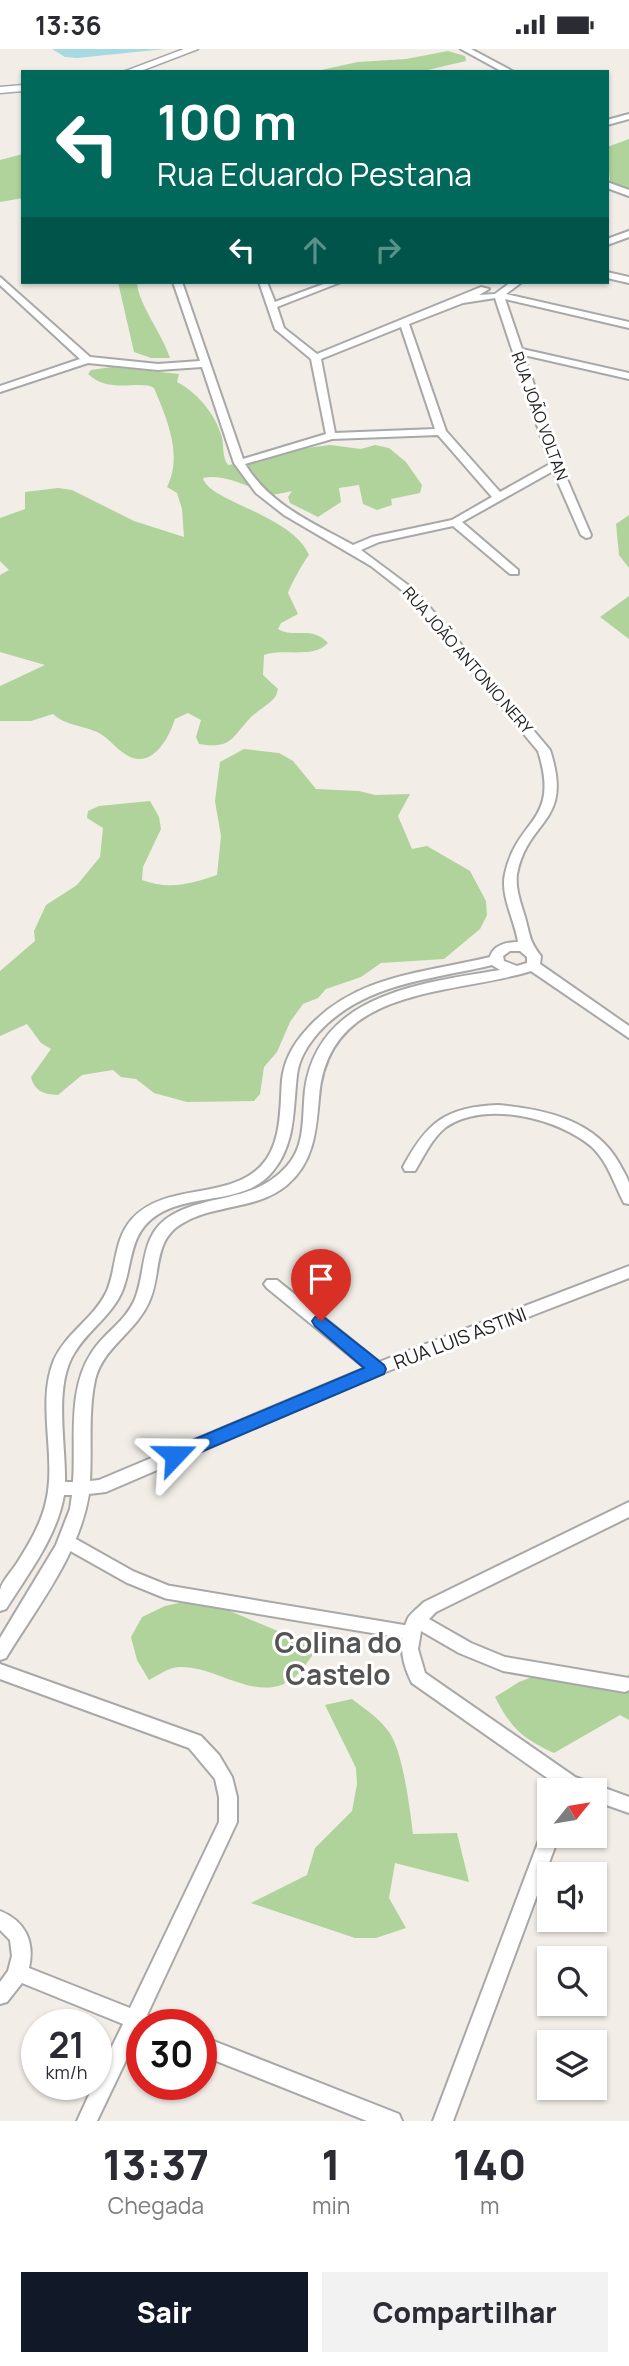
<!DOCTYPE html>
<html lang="pt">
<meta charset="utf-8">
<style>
body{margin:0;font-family:Manrope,sans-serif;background:#f2f2f3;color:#2b2b33;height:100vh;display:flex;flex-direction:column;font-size:26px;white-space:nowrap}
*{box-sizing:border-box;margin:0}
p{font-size:23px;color:#7c7c81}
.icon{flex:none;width:38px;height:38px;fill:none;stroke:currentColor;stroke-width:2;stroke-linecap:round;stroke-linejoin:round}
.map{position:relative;height:2072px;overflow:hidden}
.drawer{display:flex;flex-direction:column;background:#fff;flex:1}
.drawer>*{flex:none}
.hud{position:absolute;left:21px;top:21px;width:588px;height:214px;border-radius:0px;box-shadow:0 2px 5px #0004;background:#00695c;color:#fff;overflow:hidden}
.needle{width:46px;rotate:60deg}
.tools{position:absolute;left:537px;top:1729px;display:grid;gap:14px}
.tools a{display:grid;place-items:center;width:70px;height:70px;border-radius:0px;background:#fff;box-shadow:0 2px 5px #0004;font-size:35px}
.speed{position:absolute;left:21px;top:1960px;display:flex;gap:14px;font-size:35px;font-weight:700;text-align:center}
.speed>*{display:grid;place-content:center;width:91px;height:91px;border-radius:50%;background:#fff;box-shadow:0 2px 5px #0004;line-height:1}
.speed small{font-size:18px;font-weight:400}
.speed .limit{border:10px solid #d22;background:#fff;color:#111}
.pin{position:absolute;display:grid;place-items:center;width:60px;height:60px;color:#fff;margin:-72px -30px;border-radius:50% 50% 50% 0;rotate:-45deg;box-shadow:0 0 7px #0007}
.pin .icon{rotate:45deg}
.me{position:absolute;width:77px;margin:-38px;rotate:67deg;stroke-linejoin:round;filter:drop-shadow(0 0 5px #0008)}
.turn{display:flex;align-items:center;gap:24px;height:147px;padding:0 21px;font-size:32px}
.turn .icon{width:91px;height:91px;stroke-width:2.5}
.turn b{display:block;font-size:49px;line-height:60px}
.lanes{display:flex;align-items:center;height:66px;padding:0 21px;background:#0003;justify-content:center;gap:35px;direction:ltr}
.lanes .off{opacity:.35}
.eta{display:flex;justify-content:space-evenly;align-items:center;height:119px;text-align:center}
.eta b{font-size:42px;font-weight:800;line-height:49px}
.button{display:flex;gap:14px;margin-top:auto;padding:14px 21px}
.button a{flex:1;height:80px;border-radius:0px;background:#111827;color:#fff;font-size:28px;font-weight:800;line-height:80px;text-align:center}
.button a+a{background:#f2f2f3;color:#2b2b33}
.status{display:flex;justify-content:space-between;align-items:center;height:49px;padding:0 35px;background:#fff;direction:ltr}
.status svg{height:19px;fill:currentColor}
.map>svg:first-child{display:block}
.forest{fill:#afd39a}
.water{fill:#a6d9e2}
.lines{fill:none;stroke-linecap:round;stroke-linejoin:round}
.pedestrian-casing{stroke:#a8a8a8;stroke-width:17}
.minor-casing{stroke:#a8a8a8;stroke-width:4}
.tertiary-casing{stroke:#a8a8a8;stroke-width:3}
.pedestrian{stroke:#fff;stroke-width:13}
.minor{fill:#fff;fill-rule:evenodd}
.tertiary{fill:#fff;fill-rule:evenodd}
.route{fill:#1a73e8;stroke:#114b97;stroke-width:2}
.labels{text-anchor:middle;stroke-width:6;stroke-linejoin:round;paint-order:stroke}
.far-street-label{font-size:16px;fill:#212121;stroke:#fff}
.street-label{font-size:19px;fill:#212121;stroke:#fff}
.near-quarter-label{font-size:28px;font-weight:bold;fill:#545454;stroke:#fff}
</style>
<div class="status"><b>13:36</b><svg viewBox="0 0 49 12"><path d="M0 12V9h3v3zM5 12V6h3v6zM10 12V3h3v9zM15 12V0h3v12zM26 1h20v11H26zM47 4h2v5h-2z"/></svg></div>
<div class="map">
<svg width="629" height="2072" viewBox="0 0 629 2072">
<rect width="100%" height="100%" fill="#f2ede7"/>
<!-- forest -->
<g class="forest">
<path d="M448 2 465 7 466 12 419 23H312L358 13 406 10Z"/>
<path d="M629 90V140L610 132 607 98Z"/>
<path d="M23 105V149L0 153V111Z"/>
<path d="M118 233H137C137 253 163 286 170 309H151L134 303Z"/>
<path d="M112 318 179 325 177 333C198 344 215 365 222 388 224 398 222 408 228 416L265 410 298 400 330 396 361 400 375 396 389 399 406 413 422 436 420 444 391 450 392 456 377 461 363 455 359 436 339 439 341 453 318 468 290 454 288 448 292 442C285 443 276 447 269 445 249 439 225 424 203 429 209 453 291 465 309 506 305 510 290 537 288 544L298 565 281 574 278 580C295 590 312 576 328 594 314 610 283 599 264 606L263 626 278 640 276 647C269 656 258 661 250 669 231 690 231 700 199 695L196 688 201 671 188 664 175 670C169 689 151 723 125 705 115 699 110 690 99 684 83 676 66 677 53 665L31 672H0V637L45 616 0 603V526L9 521 0 512V469L25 460V443L58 439 72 441 134 472 184 488 182 460 177 444 167 438C183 406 167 370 154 339 141 330 110 346 88 325L91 321Z"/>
<path d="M629 466V519L619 506 616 475Z"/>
<path d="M629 547V590L600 568Z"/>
<path d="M244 700 279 704 293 712 316 740 359 742 375 746 410 745 398 767 412 800 427 797 470 822 486 852 487 866 480 880 444 910 381 914 361 928 326 940 318 949 303 955 290 973 277 1003 264 1018 260 1045 254 1052 187 1053 154 1044 136 1030 121 1028 113 1021 82 1026 58 1046C44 1045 35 1043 31 1028L51 1000 41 994 27 975 0 987V922L35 892 34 882 46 856 77 836 100 808 103 779 87 769 88 762 99 757 150 752 159 768 161 780 143 818 142 831C168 841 191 835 217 826L221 787 215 752 220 713Z"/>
<path d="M192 1551 218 1557 318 1599C311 1607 306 1617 298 1625 263 1660 218 1616 179 1618 169 1618 157 1627 149 1631L137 1611 131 1588 142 1568 165 1557Z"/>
<path d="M543 1624 625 1630 629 1625V1671L620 1666 554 1704C522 1689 511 1679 495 1648L519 1633Z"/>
<path d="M352 1650C365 1660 379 1669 389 1683 403 1702 410 1761 413 1785L457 1784 469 1833 395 1814 389 1849 406 1879 376 1889H355L251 1854 307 1826 315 1799 352 1762 357 1735 356 1719 325 1656Z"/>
</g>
<!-- water -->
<path class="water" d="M52 0H165L77 9 65 8Z"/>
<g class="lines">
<defs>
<path id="pedestrian" d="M66 1492 130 1528 167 1543 412 1584"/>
<g id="minor">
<path d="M461 0H471L514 23H503Z"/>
<path d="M629 65V70L607 76V71Z"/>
<path d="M607 133 629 141V147L607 139Z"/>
<path d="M629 182V188L607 196V190Z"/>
<path d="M607 223 629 228V234L607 229Z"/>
<path d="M0 228 90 308 158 315 200 312 173 233H182L243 410 326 385 311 310 275 280 259 233H267L275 253 329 233H341L277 258 284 279 317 305 481 238 489 240 479 246 495 245 511 233H522L506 245 629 273V279L505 250 522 300 629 324V330L524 306 561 416 591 486 590 488 586 489 581 486 553 422 462 473 518 521V525H510L453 477 379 493 361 501 416 542 550 701C574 775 528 768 517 825 515 839 521 855 525 868 530 886 529 892 541 907L540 915 629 977V989L531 922C452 947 327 935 319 1049 316 1082 314 1113 287 1136 257 1161 215 1155 183 1174 152 1191 162 1225 149 1253 136 1283 103 1298 95 1331 88 1364 92 1399 90 1432L99 1431 365 1319 267 1239 264 1235 267 1231H277L379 1313 629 1217V1229L383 1324 106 1443 89 1445C79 1506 37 1558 6 1609L0 1611V1589L56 1496 70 1460 72 1446H64C57 1488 28 1525 6 1560L0 1562C0 1556 0 1547 0 1541 2 1532 12 1522 17 1514 29 1495 41 1475 46 1453 57 1407 36 1355 54 1311 66 1284 93 1270 106 1244 117 1221 113 1191 132 1170 166 1133 227 1152 261 1117 282 1095 280 1059 282 1031 284 1011 294 994 307 980 355 926 424 924 490 908 493 896 507 893 518 893 515 872 500 846 505 825 517 768 561 774 538 702L408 546 371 517 284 466 256 444 234 414 202 318 158 321 88 314 0 343V337L80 310 0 236ZM495 249 550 415 500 443 446 382 409 275 463 254ZM401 278 435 380 335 384 321 310ZM438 386 492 448 452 471 372 488 353 496C313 474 270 456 245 415L332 390ZM510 902H520L527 908V914L517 917 504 912 503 907ZM492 916 500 921C423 934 318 944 305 1041 302 1068 306 1096 287 1117 254 1154 211 1144 172 1166 139 1185 147 1220 135 1250 126 1272 104 1284 92 1303 67 1340 76 1391 73 1433H65C66 1395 53 1336 75 1303 89 1280 113 1266 123 1240 133 1213 129 1184 157 1166 192 1143 245 1157 273 1122 296 1094 293 1059 297 1026 299 1009 308 996 318 984 363 934 430 931 492 916Z"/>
<path d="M498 1056C544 1060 595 1071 619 1114 622 1120 627 1127 629 1134 629 1140 629 1149 629 1155L624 1154C614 1135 608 1113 592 1098 558 1069 485 1051 446 1078 432 1089 424 1107 415 1122H405L403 1118C427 1073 446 1058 498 1056Z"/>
<path d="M629 1453V1468L436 1563 429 1570 471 1594 505 1608 629 1629V1641L625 1643 503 1622 459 1604 421 1582 418 1600 425 1624 575 1728 629 1748V1764L595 1752V1741L563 1740 412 1634C401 1613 398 1590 408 1569 411 1564 419 1558 424 1553Z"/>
<path d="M0 1615 201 1687 219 1706 232 1728 237 1748V1773L147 1966 156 1969 159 1976H142V1983L140 1982 97 2072H77L94 2035H96V2030L123 1975 22 1934 7 1953 0 1955V1933L8 1922 12 1907 10 1891 0 1881V1862C25 1872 35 1892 29 1919L130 1959 219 1773V1748L215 1730 189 1699 0 1630Z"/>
<path d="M550 1778V1787H559L453 2072H433L541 1786 543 1780Z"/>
<path d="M201 1987 399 2065 402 2072H367L201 2006Z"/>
</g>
<g id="tertiary">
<path d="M184 0H198L138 23H123Z"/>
<path d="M23 36V42L0 44V38Z"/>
</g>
</defs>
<!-- pedestrian casing -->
<use href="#pedestrian" class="pedestrian-casing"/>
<!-- minor casing -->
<use href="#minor" class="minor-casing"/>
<!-- tertiary casing -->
<use href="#tertiary" class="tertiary-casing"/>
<!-- pedestrian -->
<use href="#pedestrian" class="pedestrian"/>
<!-- minor -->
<use href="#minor" class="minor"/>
<!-- tertiary -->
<use href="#tertiary" class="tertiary"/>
</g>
<!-- route -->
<path class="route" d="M321 1266 384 1316 386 1320 384 1325 182 1411H169L166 1406 169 1401 364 1319 315 1277 312 1272 315 1268Z"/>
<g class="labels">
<!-- far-street labels -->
<g class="far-street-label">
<text transform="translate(540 367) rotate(70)" y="6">RUA JOÃO VOLTAN</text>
<text transform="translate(468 611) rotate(49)" y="6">RUA JOÃO ANTONIO NERY</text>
</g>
<!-- street labels -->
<g class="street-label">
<text transform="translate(460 1289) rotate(-21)" y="7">RUA LUIS ASTINI</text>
</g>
<!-- near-quarter labels -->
<g class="near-quarter-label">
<text x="338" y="1604">Colina do<tspan x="338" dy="32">Castelo</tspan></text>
</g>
</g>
</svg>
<div class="tools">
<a><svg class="needle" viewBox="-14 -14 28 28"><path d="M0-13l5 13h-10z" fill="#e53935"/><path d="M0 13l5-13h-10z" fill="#7c7c81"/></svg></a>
<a><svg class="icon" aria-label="sound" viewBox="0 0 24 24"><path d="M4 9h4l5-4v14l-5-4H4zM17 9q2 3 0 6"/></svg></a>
<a><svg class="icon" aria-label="search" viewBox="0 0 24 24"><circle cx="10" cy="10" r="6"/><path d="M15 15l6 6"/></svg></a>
<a><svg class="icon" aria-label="layers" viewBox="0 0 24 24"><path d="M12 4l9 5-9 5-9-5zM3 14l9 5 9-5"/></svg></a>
</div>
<div class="speed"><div>21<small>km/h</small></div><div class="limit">30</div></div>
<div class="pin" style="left:321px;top:1272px;background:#d93025"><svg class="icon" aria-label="arrive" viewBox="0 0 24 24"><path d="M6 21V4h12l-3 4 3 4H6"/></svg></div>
<svg class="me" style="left:175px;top:1406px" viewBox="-20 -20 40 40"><path d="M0-17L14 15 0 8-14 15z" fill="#1a73e8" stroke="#fff" stroke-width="4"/></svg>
<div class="hud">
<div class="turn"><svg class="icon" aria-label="left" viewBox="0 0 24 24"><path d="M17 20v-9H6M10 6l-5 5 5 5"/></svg><div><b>100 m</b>Rua Eduardo Pestana</div></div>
<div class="lanes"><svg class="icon" aria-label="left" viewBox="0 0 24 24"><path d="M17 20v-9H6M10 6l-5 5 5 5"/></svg><svg class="icon off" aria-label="ahead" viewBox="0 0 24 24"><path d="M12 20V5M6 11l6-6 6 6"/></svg><svg class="icon off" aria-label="right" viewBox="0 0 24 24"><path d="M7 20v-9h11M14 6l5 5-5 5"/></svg></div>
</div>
</div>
<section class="drawer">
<div class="eta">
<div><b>13:37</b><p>Chegada</p></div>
<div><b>1</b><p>min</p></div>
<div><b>140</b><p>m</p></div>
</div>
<div class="button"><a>Sair</a><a>Compartilhar</a></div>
</section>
